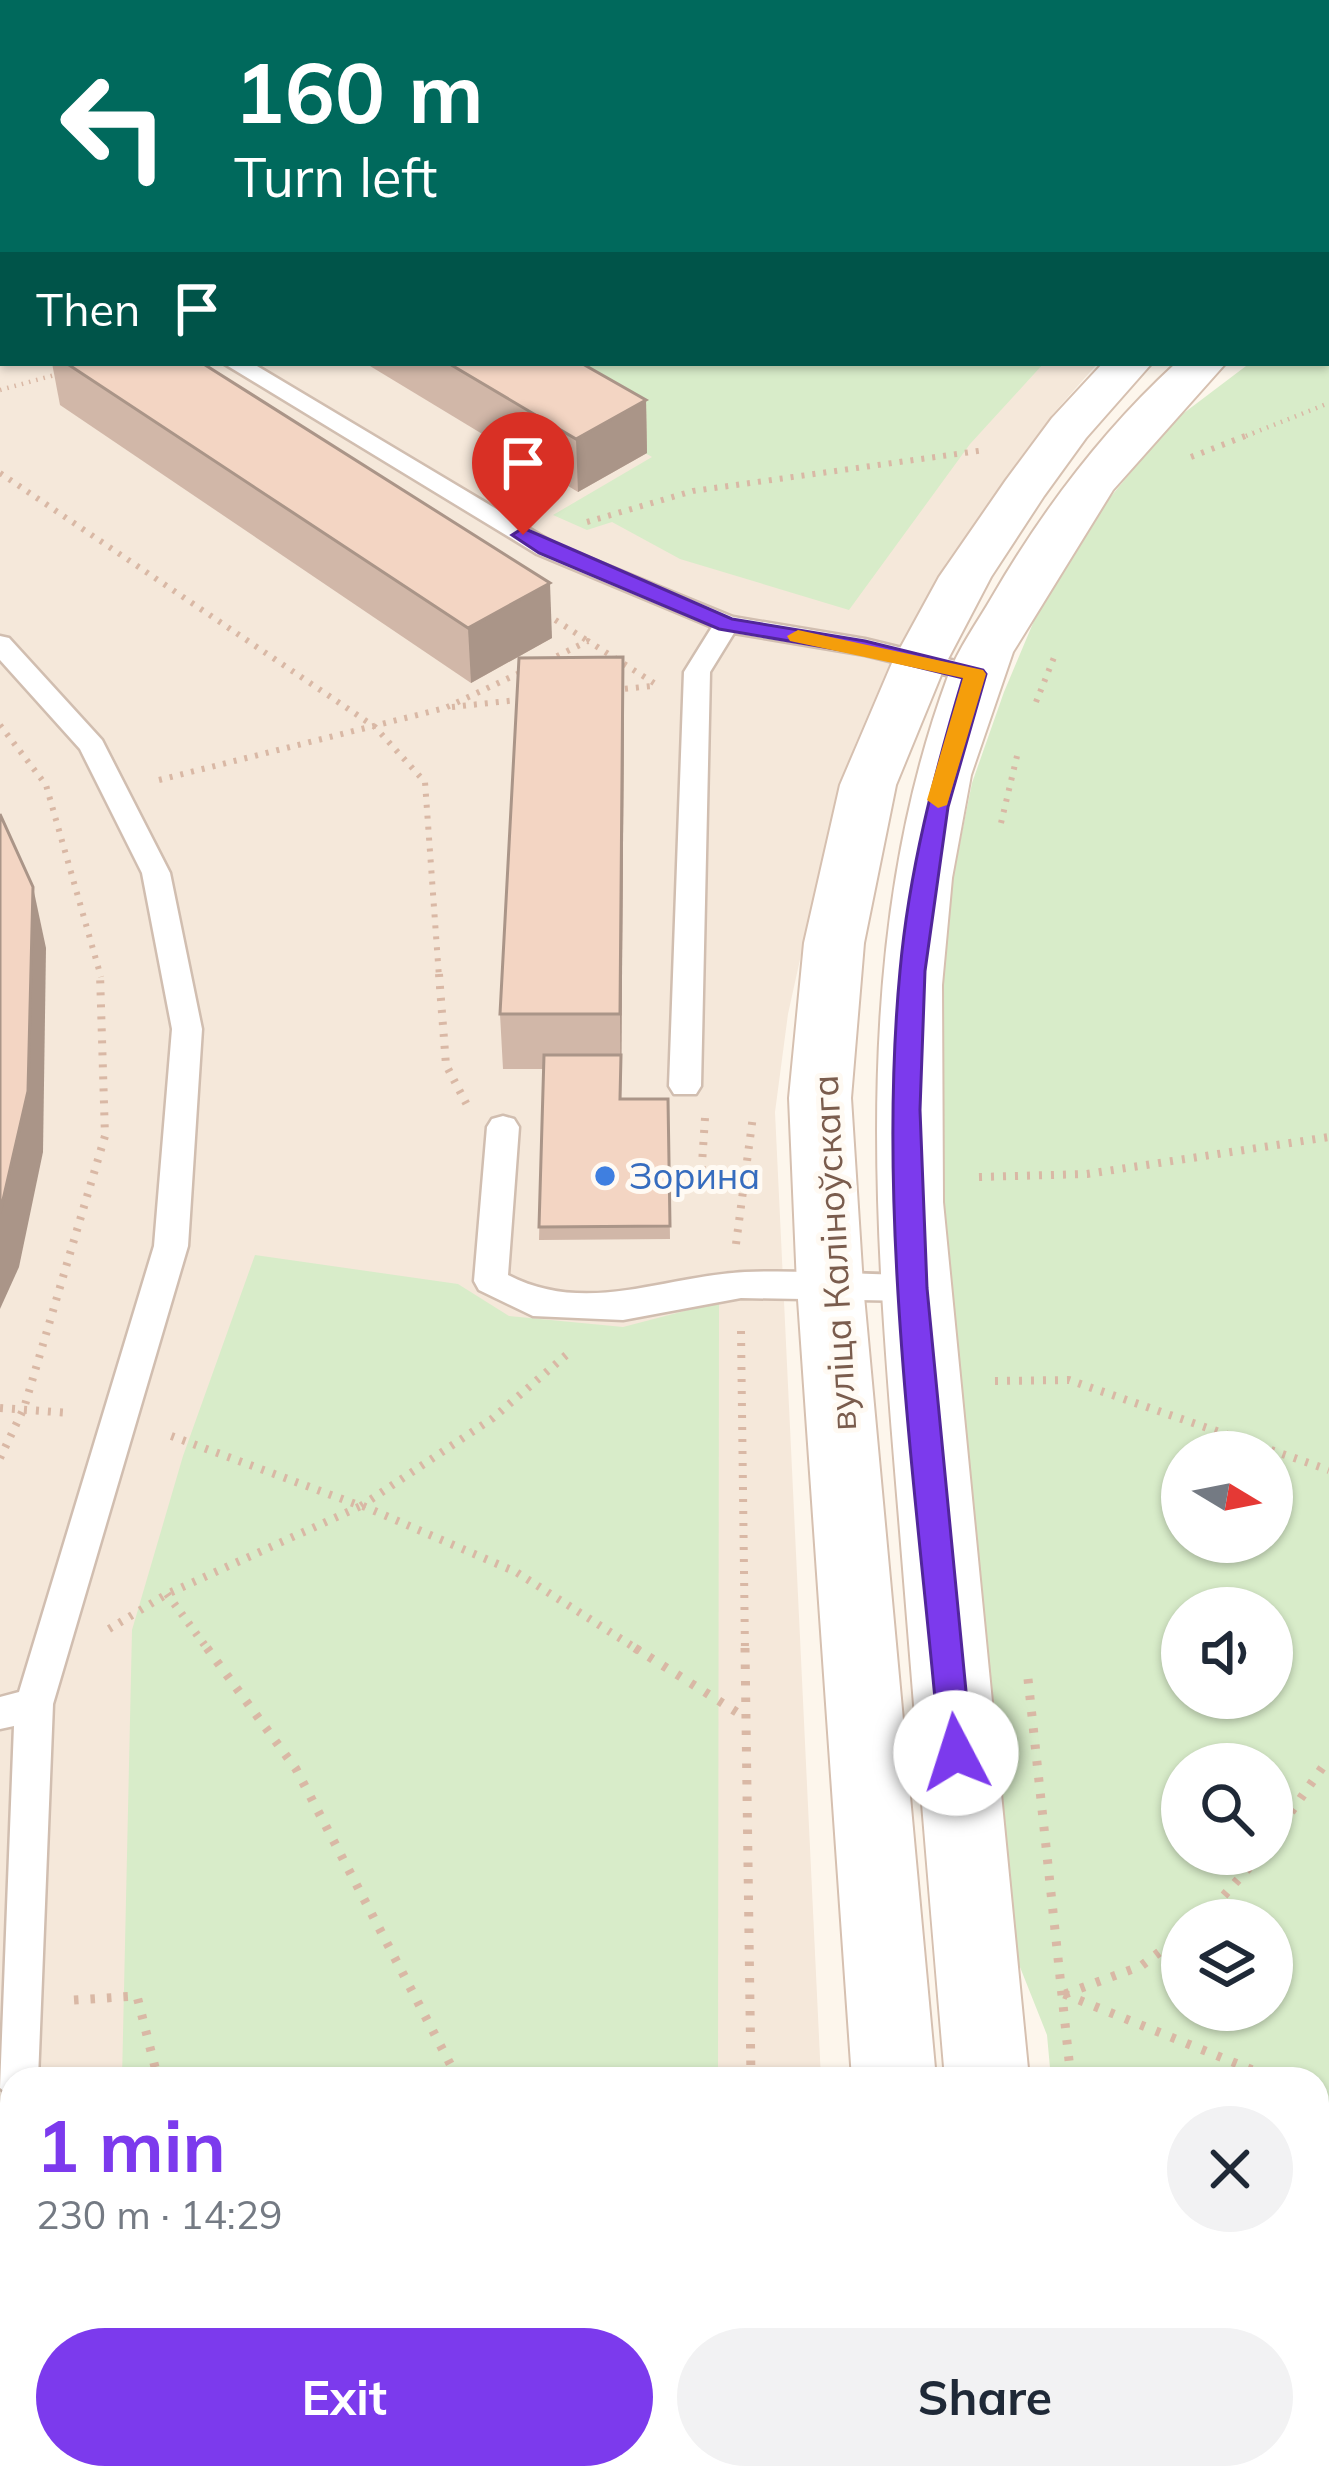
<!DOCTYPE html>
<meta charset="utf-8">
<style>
body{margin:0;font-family:Mulish,sans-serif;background:#f2f2f3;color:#1f2937;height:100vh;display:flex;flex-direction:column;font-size:45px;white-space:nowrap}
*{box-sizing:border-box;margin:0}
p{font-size:39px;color:#747a83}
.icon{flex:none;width:66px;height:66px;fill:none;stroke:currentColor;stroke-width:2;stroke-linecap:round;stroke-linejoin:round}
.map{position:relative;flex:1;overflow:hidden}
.side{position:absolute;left:0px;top:2067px;width:1329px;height:423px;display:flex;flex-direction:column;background:#fff;border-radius:36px 36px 0 0;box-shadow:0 3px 9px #0004}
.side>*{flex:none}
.top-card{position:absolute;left:0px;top:0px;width:1329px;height:366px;box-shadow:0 3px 9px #0004;background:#00695c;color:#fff;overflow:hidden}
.needle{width:78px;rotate:100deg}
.controls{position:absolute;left:1161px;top:1431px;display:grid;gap:24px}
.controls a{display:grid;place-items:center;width:132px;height:132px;border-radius:50%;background:#fff;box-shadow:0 3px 9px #0004;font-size:60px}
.pin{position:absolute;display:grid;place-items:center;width:102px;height:102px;color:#fff;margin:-123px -51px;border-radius:50% 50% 50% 0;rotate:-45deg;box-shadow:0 0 12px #0007}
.pin .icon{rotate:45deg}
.me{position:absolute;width:132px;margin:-66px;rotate:355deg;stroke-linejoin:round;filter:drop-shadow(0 0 9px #0008)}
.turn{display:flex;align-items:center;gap:42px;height:252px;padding:0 36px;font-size:54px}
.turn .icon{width:156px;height:156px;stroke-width:2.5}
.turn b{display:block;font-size:84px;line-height:102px}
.then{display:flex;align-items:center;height:114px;padding:0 36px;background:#0003;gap:24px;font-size:45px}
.round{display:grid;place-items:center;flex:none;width:126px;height:126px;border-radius:63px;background:#f2f2f3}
.head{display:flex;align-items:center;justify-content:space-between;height:204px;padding:0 36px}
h1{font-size:72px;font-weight:700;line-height:90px;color:#7c3aed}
.action{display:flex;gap:24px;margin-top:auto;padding:24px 36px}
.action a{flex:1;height:138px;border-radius:72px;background:#7c3aed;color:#fff;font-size:48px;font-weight:700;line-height:138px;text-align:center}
.action a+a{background:#f2f2f3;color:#1f2937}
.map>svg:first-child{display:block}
.residential{fill:#f5e8da}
.green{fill:#d8ecc9;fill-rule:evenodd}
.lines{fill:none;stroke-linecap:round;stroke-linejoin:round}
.service-casing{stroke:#d1beb0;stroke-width:5}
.tertiary-casing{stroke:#d1beb0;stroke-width:4}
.secondary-casing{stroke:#d6c0b0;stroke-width:4}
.path-far3{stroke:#d9b8a5;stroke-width:4.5;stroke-dasharray:1.5 6;stroke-linecap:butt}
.path-far2{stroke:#d9b8a5;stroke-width:6;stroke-dasharray:3 8;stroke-linecap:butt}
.path-far1{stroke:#d9b8a5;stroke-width:8;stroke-dasharray:3 9;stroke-linecap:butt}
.path{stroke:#d9b8a5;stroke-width:9;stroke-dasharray:4.5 12;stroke-linecap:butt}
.service{fill:#fff;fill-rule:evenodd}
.tertiary{fill:#fff;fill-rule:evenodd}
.secondary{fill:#fff;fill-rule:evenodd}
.wall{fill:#d1b7a8}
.shaded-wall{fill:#aa9588}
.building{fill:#f3d5c3;stroke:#aa9588;stroke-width:3}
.route{fill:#7c3aed;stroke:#51269a;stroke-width:3}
.slow{fill:#f59e0b}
.shop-dot{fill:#3f7fe0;stroke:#fffaf3;stroke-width:4.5}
.labels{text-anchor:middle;stroke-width:10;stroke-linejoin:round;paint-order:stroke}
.shop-label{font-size:36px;fill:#366cbe;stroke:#fffaf3;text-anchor:start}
.street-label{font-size:36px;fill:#7a5c4d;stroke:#fffaf3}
</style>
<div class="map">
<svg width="1329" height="2489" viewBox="0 0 1329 2489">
<rect width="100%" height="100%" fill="#fdf6ec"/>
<!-- residential -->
<g class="residential">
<path d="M0 0H793L3 3V28Z"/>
<path d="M0 66 3 363H1098L1053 414 946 563 890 663 854 747 827 837 788 1014 775 1112 821 2079H12V2478H838L839 2489H0Z"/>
</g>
<!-- green -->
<g class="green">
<path d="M831 0H1329V79L1326 3H826Z"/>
<path d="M1329 295V2489H1063L1064 2478H1317V2079H1051L1047 2035 1006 1932 943 1286 935 1070 949 897 972 783 1004 692 1039 609 1108 500 1172 422 1250 363H1326ZM1182 1452H1272V1542H1182ZM1182 1608H1272V1698H1182ZM1182 1764H1272V1854H1182ZM1182 1920H1272V2010H1182Z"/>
<path d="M491 363H1044L970 444 849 610 680 559 612 522 587 530 553 515 652 457Z"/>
<path d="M255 1255 458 1284 509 1316 623 1327 719 1302 718 2079H122L132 1630 183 1456Z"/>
<rect x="112" y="2478" width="606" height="11"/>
</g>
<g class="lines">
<defs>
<g id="service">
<path d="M799 0H822L797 3Z"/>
<path d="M0 315 3 316V330L0 329Z"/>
<path d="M223 363H252L555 544 733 617 865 639 984 668 988 674 975 682 865 655 734 633 710 672 701 1086 696 1094H674L669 1086 684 672 712 627 537 554Z"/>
<path d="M0 636 9 638 102 740 170 873 202 1029 188 1246 53 1704 38 2079H12V2097L0 2088 14 1726 0 1729V1697L19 1692 154 1246 172 1029 142 873 80 749 0 660Z"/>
<path d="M503 1116 514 1119 519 1127 508 1275C587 1316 663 1276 745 1272 801 1270 857 1274 913 1275L925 1279 930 1288 925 1297 913 1301 741 1298 623 1320 533 1316 479 1290 474 1281 487 1127 492 1119Z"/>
<path d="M12 2161V2431L0 2436V2166Z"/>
</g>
<g id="tertiary">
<rect x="0" y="35" width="3" height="24"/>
<rect x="1326" y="89" width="3" height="24"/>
</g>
<g id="secondary">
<path d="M1329 175V202L1326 203V176Z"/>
<path d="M1326 239H1329L1326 267Z"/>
<path d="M1103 363H1152L1086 438 1044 496 991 577 946 663 896 785 864 943 851 1098 863 1285 936 2079H852L797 1285 789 1098 804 943 840 785 892 663 939 577 1006 480 1052 418Z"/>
<path d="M1176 363H1226L1113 490 1013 652 971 775 952 878 942 985 943 1202 1029 2079H945C929 1892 914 1706 899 1519 876 1238 848 947 948 676 958 649 977 623 992 597 1042 511 1102 431 1176 363Z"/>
<rect x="862" y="2478" width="94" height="11"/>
<path d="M969 2478H1063L1064 2489H970Z"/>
</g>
</defs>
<!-- service casing -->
<use href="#service" class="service-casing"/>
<!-- tertiary casing -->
<use href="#tertiary" class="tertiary-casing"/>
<!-- secondary casing -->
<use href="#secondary" class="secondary-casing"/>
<!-- path-far3 -->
<g class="path-far3">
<path d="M262 0 267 3"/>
<path d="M662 0 671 3"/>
<path d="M1144 0 1150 3"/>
<path d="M507 3 517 0"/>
<path d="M745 3 750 0"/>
<path d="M1012 3 1020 0"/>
<path d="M1323 3 1329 2"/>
<path d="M0 390 62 373"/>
<path d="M1246 436 1329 403"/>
</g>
<!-- path-far2 -->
<g class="path-far2">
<path d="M1191 457 1253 433"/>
<path d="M0 473 375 727 425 782 439 977"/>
<path d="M587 522 693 491 985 450"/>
<path d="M546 614 588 641"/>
<path d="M547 661 588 641 654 683"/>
<path d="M614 690 652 686"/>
<path d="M1036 702 1055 655"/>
<path d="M452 707 527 699"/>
<path d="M0 725 46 785 101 977"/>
<path d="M159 780 445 708 528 669"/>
<path d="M1001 823 1017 756"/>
</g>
<!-- path-far1 -->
<g class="path-far1">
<path d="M439 974 446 1065 467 1105"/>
<path d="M705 1118 701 1179 743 1178"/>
<path d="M979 1177 1087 1174 1329 1137"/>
<path d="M736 1244 753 1116"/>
<path d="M741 1331 745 1651"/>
<path d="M995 1381 1069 1380 1329 1470"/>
<path d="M0 1408 70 1413"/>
<path d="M0 1458 24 1408 105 1136 100 974"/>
<path d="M361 1506 493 1418 572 1350"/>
<path d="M363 1506 516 1572 640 1651"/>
<path d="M167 1594 209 1651"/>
<path d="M109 1629 167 1594 361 1506 166 1434"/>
</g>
<!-- path -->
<g class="path">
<path d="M207 1648 296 1769 458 2079"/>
<path d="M635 1648 746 1718"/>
<path d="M745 1648 751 2079"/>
<path d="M1028 1679 1071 2079"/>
<path d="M1272 1839 1329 1758"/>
<path d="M1202 1920 1261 1854"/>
<path d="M1064 1994 1275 2079"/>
<path d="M1065 1994 1141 1966 1182 1935"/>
<path d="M74 2000 137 1996 158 2079"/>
<path d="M1317 2093 1329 2097"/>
<path d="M1317 2301 1329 2292"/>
<path d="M254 2478 256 2489"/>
<path d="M650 2478 668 2489"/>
<path d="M757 2478V2489"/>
<path d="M1113 2478 1114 2489"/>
<path d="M1144 2489 1153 2478"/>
</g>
<!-- service -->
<use href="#service" class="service"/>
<!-- tertiary -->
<use href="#tertiary" class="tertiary"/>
<!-- secondary -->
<use href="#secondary" class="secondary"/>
</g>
<!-- wall -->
<g class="wall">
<rect x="0" y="197" width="3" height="95"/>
<path d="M52 363H202L552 638 471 683 60 405Z"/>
<path d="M365 363H581L646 400 647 453 578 492Z"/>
<path d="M624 712 621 1099H668L670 1239 539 1240 543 1069H503L500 1014Z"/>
</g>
<!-- shaded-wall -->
<g class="shaded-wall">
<path d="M646 400 647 453 578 492 576 439Z"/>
<path d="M550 583 552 638 471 683 468 628Z"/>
<path d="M623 657 624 712 621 1113 620 1014Z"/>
<path d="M33 887 46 948 43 1152 19 1267 0 1309V1213Z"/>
</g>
<!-- building -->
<g class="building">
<rect x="0" y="197" width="3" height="44"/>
<path d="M66 363H202L550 583 468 628Z"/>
<path d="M448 363H581L646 400 576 439Z"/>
<path d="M623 657 620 1014H500L519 658Z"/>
<path d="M0 814 33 887 28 1091 0 1213Z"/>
<path d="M544 1055H621L620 1099H668L670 1226 539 1227Z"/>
</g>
<!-- route -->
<path class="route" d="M523 528 732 619 865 641 983 670 986 674 948 807 925 971 920 1110 927 1288 972 1753 968 1763 956 1767 945 1763 940 1753C918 1500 876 1224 900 971 909 871 934 775 963 678L865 654 719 629 539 553 512 535Z"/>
<!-- slow -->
<path class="slow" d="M798 630 983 670 986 674 947 805 938 808 927 800 963 678 790 641 787 636Z"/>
<!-- markers -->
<circle class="shop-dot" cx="605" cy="1176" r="12"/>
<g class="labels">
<!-- shop labels -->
<g class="shop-label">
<text x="629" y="1189">Зорина</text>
</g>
<!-- street labels -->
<g class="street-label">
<text transform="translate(834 1253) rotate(-93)" y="13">вуліца Каліноўскага</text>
</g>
</g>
</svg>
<div class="controls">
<a><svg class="needle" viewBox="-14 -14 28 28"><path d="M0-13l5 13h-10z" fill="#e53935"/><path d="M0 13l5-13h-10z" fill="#747a83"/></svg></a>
<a><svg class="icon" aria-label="sound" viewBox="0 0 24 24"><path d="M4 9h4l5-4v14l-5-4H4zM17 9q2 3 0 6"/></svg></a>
<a><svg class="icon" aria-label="search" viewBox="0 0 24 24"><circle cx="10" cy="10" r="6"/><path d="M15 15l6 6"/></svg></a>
<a><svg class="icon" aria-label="layers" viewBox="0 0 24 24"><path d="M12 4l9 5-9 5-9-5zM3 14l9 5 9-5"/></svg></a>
</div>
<div class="pin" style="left:523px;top:535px;background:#d93025"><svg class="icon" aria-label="arrive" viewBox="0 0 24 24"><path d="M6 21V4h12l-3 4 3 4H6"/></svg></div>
<svg class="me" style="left:956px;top:1753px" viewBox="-20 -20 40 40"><circle r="19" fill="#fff"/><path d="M0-13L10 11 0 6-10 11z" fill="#7c3aed"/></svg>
<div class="top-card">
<div class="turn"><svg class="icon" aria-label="left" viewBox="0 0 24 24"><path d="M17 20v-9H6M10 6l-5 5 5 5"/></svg><div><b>160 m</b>Turn left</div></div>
<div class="then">Then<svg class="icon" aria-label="arrive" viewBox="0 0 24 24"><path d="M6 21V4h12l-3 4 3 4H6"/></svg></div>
</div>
<section class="side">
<div class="head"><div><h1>1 min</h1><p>230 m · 14:29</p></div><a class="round"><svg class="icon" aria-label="close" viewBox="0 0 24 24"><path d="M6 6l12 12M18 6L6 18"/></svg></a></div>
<div class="action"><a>Exit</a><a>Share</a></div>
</section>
</div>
